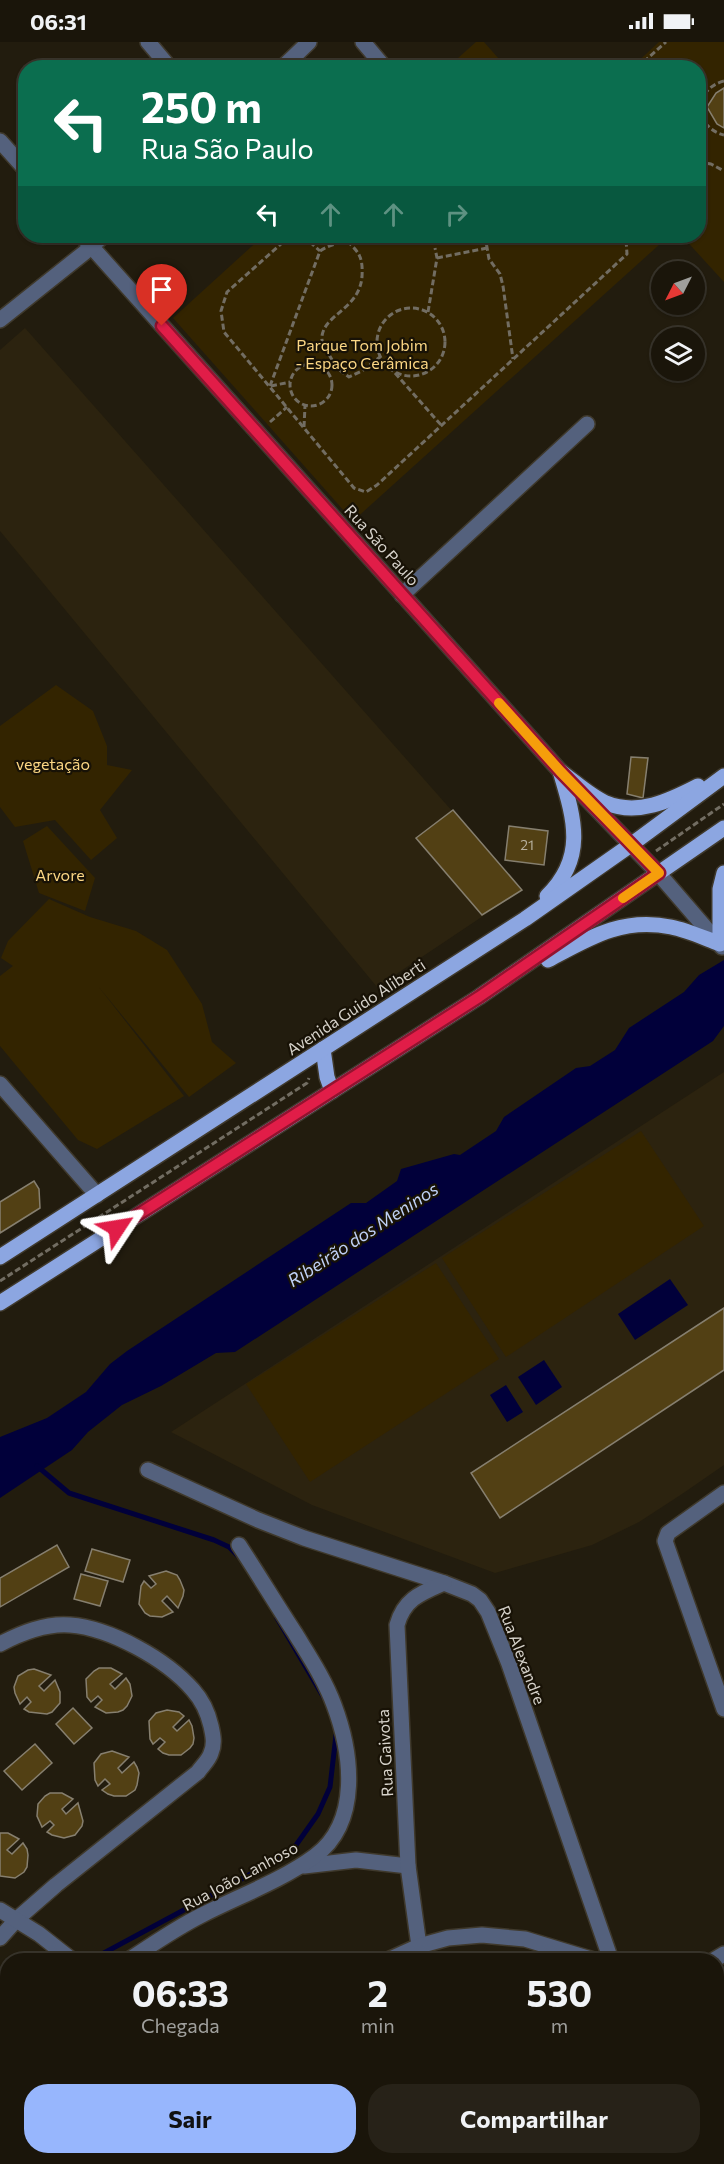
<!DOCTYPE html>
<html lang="pt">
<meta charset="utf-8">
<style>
body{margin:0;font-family:Commissioner,sans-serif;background:#272218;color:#f1f3f6;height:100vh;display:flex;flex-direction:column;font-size:22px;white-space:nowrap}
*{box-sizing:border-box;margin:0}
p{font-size:20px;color:#9f9f9c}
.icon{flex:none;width:33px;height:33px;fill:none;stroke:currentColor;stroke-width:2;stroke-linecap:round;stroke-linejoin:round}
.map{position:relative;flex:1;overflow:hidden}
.side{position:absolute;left:0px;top:1911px;width:724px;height:212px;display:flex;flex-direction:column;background:#1a150a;border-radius:24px 24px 0 0;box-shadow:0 2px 4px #0004,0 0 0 2px #38342b}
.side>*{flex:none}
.banner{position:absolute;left:18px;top:18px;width:688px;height:183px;border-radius:24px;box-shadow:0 2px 4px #0004,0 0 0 2px #38342b;background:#0b6e4f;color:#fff;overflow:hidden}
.needle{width:39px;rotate:228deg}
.tools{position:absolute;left:651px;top:219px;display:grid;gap:12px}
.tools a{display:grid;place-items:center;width:54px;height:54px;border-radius:50%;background:#1a150a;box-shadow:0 2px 4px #0004,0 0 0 2px #38342b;font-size:30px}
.pin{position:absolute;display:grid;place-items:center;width:51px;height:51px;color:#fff;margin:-62px -26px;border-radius:50% 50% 50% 0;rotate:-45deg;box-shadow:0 0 6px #0007}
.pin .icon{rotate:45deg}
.me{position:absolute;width:66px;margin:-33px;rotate:57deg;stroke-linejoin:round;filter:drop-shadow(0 0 4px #0008)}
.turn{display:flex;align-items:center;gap:21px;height:126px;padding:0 24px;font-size:27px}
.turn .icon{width:78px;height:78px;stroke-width:2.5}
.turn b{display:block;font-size:42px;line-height:51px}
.lanes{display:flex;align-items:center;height:57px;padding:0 24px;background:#0003;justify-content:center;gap:30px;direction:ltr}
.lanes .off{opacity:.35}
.eta{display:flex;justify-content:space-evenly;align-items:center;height:102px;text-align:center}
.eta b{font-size:36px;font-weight:700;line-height:42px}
.cta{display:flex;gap:12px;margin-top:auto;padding:12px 24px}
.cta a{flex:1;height:69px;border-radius:24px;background:#97b6fd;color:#111;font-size:24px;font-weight:700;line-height:69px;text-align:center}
.cta a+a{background:#272218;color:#f1f3f6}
.status{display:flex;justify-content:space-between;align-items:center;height:42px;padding:0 30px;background:#1a150a;direction:ltr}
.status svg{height:16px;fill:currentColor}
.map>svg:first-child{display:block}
.built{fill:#2c230f}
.green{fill:#332400}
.water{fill:#01003a}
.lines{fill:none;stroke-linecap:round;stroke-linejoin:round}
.stream{stroke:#01003a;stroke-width:5}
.building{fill:#524014;stroke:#867f6f;stroke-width:1.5}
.minor-casing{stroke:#3f392c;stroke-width:18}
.major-casing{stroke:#3f392c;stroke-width:18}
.path{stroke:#726d62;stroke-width:3;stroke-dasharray:6 3;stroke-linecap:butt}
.minor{stroke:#54617d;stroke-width:15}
.major{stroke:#8ca6e1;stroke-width:15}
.route-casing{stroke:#92132f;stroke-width:15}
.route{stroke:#e11d48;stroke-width:10}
.slow{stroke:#f59e0b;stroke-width:10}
.labels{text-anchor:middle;stroke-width:4.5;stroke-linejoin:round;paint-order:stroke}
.number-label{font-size:14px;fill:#b5ae9c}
.park-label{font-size:16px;fill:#fcd784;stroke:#181206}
.street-label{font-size:16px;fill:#d6d2ca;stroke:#181206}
.water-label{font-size:18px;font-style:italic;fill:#bfd0f5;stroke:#181206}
</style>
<div class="status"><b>06:31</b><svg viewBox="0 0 49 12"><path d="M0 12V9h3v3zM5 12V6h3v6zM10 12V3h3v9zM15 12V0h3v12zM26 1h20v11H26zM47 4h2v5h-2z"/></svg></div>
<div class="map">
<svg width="724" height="2122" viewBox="0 0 724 2122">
<rect width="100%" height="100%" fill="#221c0e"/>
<!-- built -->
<g class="built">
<path d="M25 286 522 848 377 945 0 489V308Z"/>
<path d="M724 1030V1423L682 1452 639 1480 592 1503 495 1531 312 1463 171 1390Z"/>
</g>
<!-- green -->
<g class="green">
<path d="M476 0H484L506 25H448Z"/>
<path d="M659 0H724V240L682 194H699V26H631Z"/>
<path d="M263 194H652L660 202 353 479 173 276Z"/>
<path d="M56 643 93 669 107 704V723L132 728 100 768 117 796 91 818 55 778 15 785 0 765V684Z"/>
<path d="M47 784 95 836 85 869 39 851 23 799Z"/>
<path d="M49 857 90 875 136 889 167 908 202 962 212 1000 236 1021 189 1055 98 944 184 1054 97 1107 78 1098 0 1004V934L13 924 1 916 8 899Z"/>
<path d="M641 1089 704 1184 506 1315 442 1216Z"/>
<path d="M436 1221 499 1317 310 1440 246 1342Z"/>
</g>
<!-- water -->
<g class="water">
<path d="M724 918V984L713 999 235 1310 216 1311 161 1344 122 1363 88 1390 72 1408 0 1456V1395L47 1376 86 1350 110 1322 127 1309 351 1161H366L397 1139 401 1127 454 1112 460 1113 496 1089 504 1075 576 1026 590 1024 615 1008 629 986 684 950 699 933Z"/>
<path d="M670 1237 688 1263 635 1298 618 1272Z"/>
<path d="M544 1318 562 1345 536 1363 518 1335Z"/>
<path d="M506 1343 523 1370 507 1380 490 1353Z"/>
</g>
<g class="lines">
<!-- stream -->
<g class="stream">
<path d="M37 1424 69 1451 214 1498 229 1505 241 1517"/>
<path d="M277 1576 324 1656"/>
<path d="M95 1918 102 1912 247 1834 294 1806 318 1772 330 1745 336 1693"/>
<path d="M35 2122 36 2115"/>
</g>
</g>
<!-- building -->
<g class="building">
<path d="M724 46V86L717 82 707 65 716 51Z"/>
<path d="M631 715 648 716 643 756 627 752Z"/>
<path d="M453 768 522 848 482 873 416 796Z"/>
<path d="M509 784 548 789 544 823 505 818Z"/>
<path d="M34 1139 39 1147 40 1166 0 1191V1160Z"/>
<path d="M724 1266V1328L500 1476 471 1431Z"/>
<path d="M57 1503 69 1525 0 1565V1536Z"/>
<path d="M92 1507 130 1518 123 1540 85 1529Z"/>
<path d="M166 1529 177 1533 180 1538 184 1548 183 1554 178 1566 167 1554 162 1559 173 1570 162 1575 150 1574 145 1571 139 1562 141 1544 144 1539 151 1546 156 1542 149 1534Z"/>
<path d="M81 1532 108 1539 100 1564 74 1557Z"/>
<path d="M99 1626H111L122 1632 110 1642 115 1647 126 1636 130 1642 132 1654 127 1664 123 1668 118 1670 106 1671 95 1665 102 1658 98 1654 91 1660 87 1655 86 1637 94 1629Z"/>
<path d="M34 1627 51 1633 39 1644 44 1649 55 1638 60 1650V1661L52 1670 47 1672 29 1670 24 1667 31 1660 27 1655 20 1662 15 1651 14 1645 18 1634 28 1628Z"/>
<path d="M73 1666 92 1686 74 1702 56 1682Z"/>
<path d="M167 1668 179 1670 184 1674 173 1685 177 1689 189 1678 192 1684 194 1696 193 1702 190 1706 181 1713H169L163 1711 158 1707 165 1700 160 1696 153 1702 150 1697 149 1679 156 1671Z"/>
<path d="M35 1702 52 1721 22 1748 4 1729Z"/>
<path d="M112 1709 129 1715 118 1726 122 1731 134 1720 137 1725 139 1731 137 1743 135 1748 126 1754H114L108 1752 102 1748 110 1742 105 1737 98 1744 95 1738 94 1721 101 1712Z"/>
<path d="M50 1751H62L73 1757 62 1767 66 1772 78 1761 83 1779 82 1784 75 1793 64 1796 52 1793 47 1790 54 1783 50 1779 42 1785 37 1774 38 1762 45 1754Z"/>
<path d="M0 1791H8L19 1797 7 1808 12 1812 23 1801 27 1807 28 1813 27 1825 24 1830 15 1836 0 1834Z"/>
</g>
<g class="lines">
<defs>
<g id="minor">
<path d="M148 0 170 26"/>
<path d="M363 0 385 26"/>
<path d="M282 26 309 0"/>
<path d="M0 99 26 128"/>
<path d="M82 194 560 729 659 832 722 905"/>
<path d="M0 278 84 211 103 194"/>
<path d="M402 553 587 382"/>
<path d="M0 1042 97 1153"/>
<path d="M148 1428 258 1478 304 1496 444 1541 472 1552 480 1558 488 1570 509 1622 611 1918"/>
<path d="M724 1451 668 1491 665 1499 724 1667"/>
<path d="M0 1602C21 1591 45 1581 70 1583 110 1586 166 1617 193 1648 202 1658 208 1671 211 1684 213 1693 215 1702 211 1711 209 1718 202 1724 198 1730L56 1843 17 1877 0 1896"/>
<path d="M304 1824 356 1818 408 1824"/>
<path d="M0 1868 39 1892 72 1918"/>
<path d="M419 1904 408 1824 397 1583C404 1557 421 1551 444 1541"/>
<path d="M129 1918C153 1902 176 1886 202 1873 239 1854 281 1839 315 1814 361 1780 352 1711 334 1663 325 1638 309 1614 295 1591 276 1562 258 1532 239 1503"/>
<path d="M388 1918 419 1904 448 1896 482 1893 525 1897 594 1918"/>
<path d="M714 1918 724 1912"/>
<path d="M75 2115 76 2122"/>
<path d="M266 2115 267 2122"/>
</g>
<g id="major">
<path d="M560 729C574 739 590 754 606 761 638 774 669 759 698 744"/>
<path d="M547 854C587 815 574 776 560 729"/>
<path d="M548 918C589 896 622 875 671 885 687 888 704 896 720 902V847L724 831"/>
<path d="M323 1007 327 1035 332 1049"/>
<path d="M0 1215 525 877 632 802 724 734"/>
<path d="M0 1261 479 955 724 786"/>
</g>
</defs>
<!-- minor casing -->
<use href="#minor" class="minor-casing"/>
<!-- major casing -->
<use href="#major" class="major-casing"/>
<!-- path -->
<g class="path">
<path d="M637 26 666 0"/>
<path d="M724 39C693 47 693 85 724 93"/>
<path d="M699 48 705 50"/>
<path d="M699 89 707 83"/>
<path d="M699 120 711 122 724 129"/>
<path d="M290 194 227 250 221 269 224 290 354 446 366 450 377 443 627 212 626 197 624 194"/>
<path d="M303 194 320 209"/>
<path d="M485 194 489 217 500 232 503 244 513 317"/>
<path d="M347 199C360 211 363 216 362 235 359 267 325 272 322 294 321 301 325 306 328 311 335 323 337 327 349 335L362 329 380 315"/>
<path d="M437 216 487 206"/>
<circle cx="411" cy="300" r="34"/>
<path d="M428 270 437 216 435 206"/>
<circle cx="311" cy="343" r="21"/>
<path d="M395 331 442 384"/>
<path d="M270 344 320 209C331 201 343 202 353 194"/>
<path d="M271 344 290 340"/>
<path d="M270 380 287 365"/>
<path d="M304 385 305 364"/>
<path d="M656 809 724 762"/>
<path d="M0 1239 307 1041 309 1036"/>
</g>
<!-- minor -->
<use href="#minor" class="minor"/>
<!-- major -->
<use href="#major" class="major"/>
</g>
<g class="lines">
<defs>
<path id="route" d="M117 1186 479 955 659 831 560 729 162 284"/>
</defs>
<!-- route casing -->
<use href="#route" class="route-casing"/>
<!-- route -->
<use href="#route" class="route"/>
<!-- slow -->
<path class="slow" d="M499 661 560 729 659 831 623 856"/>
</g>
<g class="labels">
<!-- number labels -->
<g class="number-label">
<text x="527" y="808">21</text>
</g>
<!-- park labels -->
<g class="park-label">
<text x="362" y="309">Parque Tom Jobim<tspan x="362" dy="18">- Espaço Cerâmica</tspan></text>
<text x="53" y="728">vegetação</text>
<text x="60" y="839">Arvore</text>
</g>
<!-- street labels -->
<g class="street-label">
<text transform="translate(382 503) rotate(48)" y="6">Rua São Paulo</text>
<text transform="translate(356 965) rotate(-33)" y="6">Avenida Guido Aliberti</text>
<text transform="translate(522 1613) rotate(69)" y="6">Rua Alexandre</text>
<text transform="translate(385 1711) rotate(-93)" y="6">Rua Gaivota</text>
<text transform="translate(240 1834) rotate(-28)" y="6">Rua João Lanhoso</text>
</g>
<!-- water labels -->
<g class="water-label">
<text transform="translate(363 1193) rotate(-33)" y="6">Ribeirão dos Meninos</text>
</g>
</g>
</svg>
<div class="tools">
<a><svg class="needle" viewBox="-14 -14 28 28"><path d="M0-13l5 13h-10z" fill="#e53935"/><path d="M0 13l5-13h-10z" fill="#9f9f9c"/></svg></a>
<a><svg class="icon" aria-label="layers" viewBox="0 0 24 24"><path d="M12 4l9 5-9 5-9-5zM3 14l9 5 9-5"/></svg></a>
</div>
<div class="pin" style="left:162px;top:284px;background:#d93025"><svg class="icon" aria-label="arrive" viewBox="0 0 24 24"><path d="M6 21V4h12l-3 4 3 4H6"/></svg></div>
<svg class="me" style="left:117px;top:1186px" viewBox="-20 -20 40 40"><path d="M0-17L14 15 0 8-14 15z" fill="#e11d48" stroke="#fff" stroke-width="4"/></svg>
<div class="banner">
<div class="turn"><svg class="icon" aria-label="left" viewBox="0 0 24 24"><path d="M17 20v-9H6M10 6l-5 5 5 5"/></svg><div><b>250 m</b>Rua São Paulo</div></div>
<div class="lanes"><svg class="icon" aria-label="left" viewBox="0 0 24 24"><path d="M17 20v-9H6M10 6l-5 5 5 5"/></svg><svg class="icon off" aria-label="ahead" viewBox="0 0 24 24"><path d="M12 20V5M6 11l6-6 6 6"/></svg><svg class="icon off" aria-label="ahead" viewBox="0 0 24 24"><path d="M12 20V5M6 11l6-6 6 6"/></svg><svg class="icon off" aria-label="right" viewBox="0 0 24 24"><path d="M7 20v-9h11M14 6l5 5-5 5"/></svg></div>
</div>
<section class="side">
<div class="eta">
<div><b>06:33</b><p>Chegada</p></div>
<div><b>2</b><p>min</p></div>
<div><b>530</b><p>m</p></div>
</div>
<div class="cta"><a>Sair</a><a>Compartilhar</a></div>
</section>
</div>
